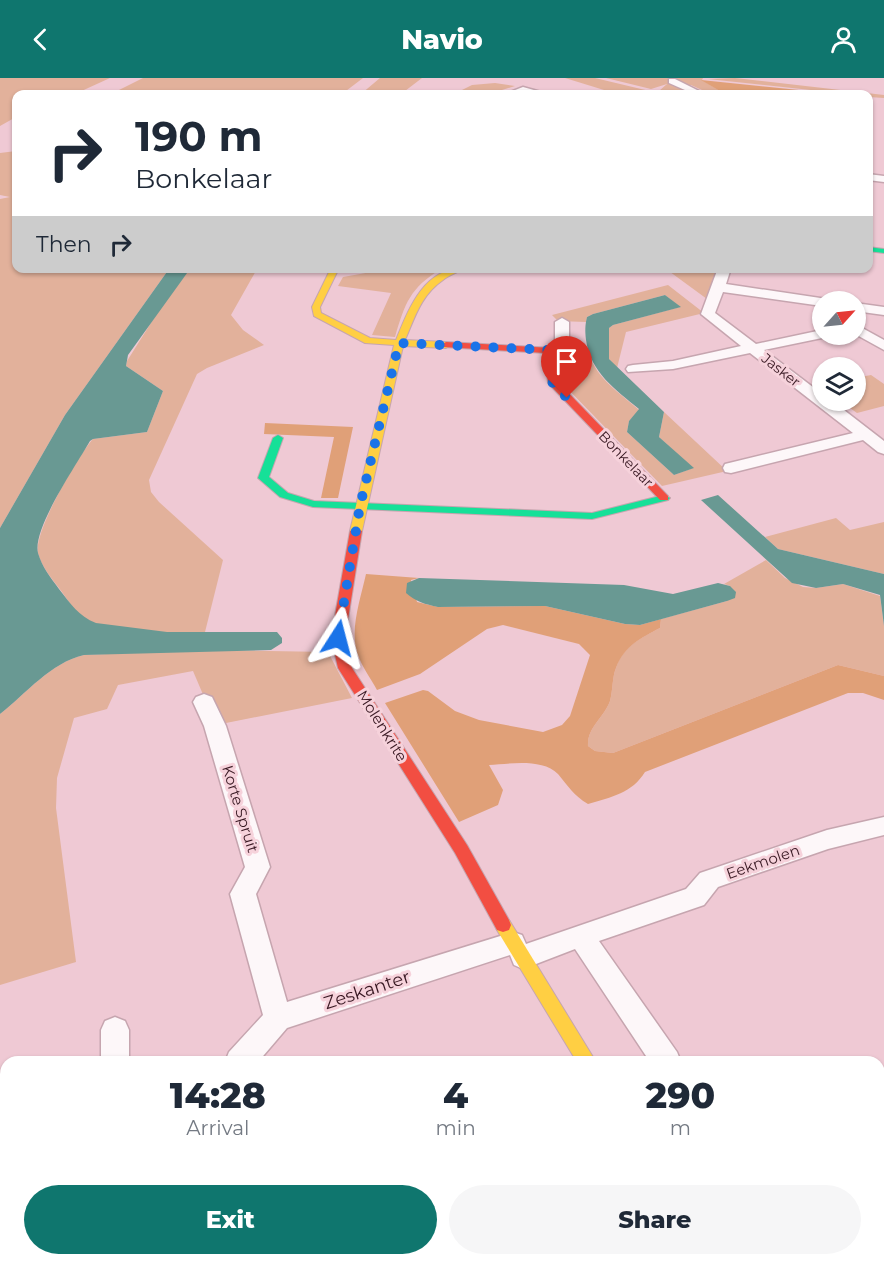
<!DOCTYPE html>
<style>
body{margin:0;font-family:Montserrat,sans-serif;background:#f6f6f7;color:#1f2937;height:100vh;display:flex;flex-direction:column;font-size:22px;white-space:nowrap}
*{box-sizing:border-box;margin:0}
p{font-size:20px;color:#747a83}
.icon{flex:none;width:33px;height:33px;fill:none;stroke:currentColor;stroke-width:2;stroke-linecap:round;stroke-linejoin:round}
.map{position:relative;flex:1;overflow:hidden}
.details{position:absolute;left:0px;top:978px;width:885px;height:210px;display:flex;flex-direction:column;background:#fff;border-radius:18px 18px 0 0;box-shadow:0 2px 4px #0004}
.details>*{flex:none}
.top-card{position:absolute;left:12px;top:12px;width:861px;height:183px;border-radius:12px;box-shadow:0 2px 4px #0004;background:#fff;color:#1f2937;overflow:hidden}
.needle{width:39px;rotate:63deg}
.tools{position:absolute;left:812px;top:213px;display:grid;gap:12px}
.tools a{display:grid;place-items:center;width:54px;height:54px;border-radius:50%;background:#fff;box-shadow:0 2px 4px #0004;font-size:30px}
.pin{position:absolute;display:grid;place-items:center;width:51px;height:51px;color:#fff;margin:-62px -26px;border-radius:50% 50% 50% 0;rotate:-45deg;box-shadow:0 0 6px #0007}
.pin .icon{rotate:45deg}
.me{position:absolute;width:66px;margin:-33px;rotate:9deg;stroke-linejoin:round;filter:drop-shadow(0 0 4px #0008)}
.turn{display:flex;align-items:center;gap:21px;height:126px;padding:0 24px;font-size:27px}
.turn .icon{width:78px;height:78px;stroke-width:2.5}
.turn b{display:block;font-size:42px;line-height:51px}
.then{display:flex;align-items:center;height:57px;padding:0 24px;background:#0003;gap:12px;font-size:22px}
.eta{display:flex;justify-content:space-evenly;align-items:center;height:102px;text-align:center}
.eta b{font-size:36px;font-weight:800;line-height:42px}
.primary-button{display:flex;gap:12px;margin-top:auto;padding:12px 24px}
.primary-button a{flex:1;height:69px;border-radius:36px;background:#0f766e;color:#fff;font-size:24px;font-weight:800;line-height:69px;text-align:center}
.primary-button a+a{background:#f6f6f7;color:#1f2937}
header{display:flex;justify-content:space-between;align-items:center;height:78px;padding:0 24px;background:#0f766e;color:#fff;font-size:27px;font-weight:800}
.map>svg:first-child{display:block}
.green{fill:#e2b19b}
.forest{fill:#e0a078}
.water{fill:#699993}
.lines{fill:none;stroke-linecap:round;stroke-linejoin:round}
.street-casing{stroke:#c6a5af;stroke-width:3}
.fast-casing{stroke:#c6a5af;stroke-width:2}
.slow-casing{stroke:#c6a5af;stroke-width:2}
.jam-casing{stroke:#c6a5af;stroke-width:2}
.street{fill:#fdf7f9;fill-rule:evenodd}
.fast{fill:#16e098;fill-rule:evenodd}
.slow{fill:#ffcf43;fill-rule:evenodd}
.jam{fill:#f24e42;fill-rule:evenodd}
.route{stroke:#1a73e8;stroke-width:10;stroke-dasharray:0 18}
.labels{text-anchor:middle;stroke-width:6;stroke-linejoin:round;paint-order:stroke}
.far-street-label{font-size:14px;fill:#381822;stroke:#f6d2db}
.street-label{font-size:15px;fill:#381822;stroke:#f6d2db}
.near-street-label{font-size:18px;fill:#381822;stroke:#f6d2db}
</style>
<header><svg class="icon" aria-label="back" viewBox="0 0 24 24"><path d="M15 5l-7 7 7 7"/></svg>Navio<svg class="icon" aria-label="person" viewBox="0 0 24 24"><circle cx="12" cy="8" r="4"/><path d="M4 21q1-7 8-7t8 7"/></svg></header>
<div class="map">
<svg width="884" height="1188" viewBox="0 0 884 1188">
<rect width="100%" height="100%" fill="#efc9d4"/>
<!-- green -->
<g class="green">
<path d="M0 0H110L75 16H16V39L0 48Z"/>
<path d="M143 0H363L342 16H146L134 13 142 16H111Z"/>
<path d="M380 0H422L405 13 418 16H361Z"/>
<path d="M565 0H595L662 16H617Z"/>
<path d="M606 0H703L702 2 725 16H704L699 14 702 12 691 7 676 9 696 16H673L659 13 667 6 651 11Z"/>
<path d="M735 0 884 17V20L869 19 868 16H848L708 1Z"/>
<path d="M495 5 515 8 489 16H459L460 13 472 7Z"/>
<path d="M16 73V122L14 124 16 125V190L169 191 65 337 0 450V121L10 119 0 117V75Z"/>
<path d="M190 191H257L231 237 243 252 264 267 207 290 197 296 149 402 151 414 159 424 223 482 205 554C175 554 112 556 86 541 75 535 69 524 62 514 53 502 42 490 38 475 33 455 78 377 93 361L147 354 163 313 126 288 127 283 161 229Z"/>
<path d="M388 191H441C410 210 405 225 395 259L372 257 391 215 338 208 343 199Z"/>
<path d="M666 191H680L685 194 721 191 707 221Z"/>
<path d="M668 207 704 235 626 254 617 290 609 281V250L613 247 680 229 665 217 593 236 587 239 586 244 558 243 552 237Z"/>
<path d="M568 275 589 276C597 301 620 315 639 332L629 343 627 354 674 397 693 390 659 359 664 334 727 393 662 408 561 304 563 277Z"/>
<path d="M871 297 884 306V328L857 335 840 323 855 322V300Z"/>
<path d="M836 440 850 452 884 444V496L778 471 765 459Z"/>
<path d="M766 482 785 500 803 509 816 510 843 506 880 518 884 548V598L838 587 613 675 595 673 588 668C587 649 604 640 610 623 613 612 612 600 616 590 623 568 641 560 660 550L661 541 727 523 730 508 724 506Z"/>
<path d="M201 572 328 574 352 620 216 647 193 593 118 607 107 631 74 640 57 700 56 730 76 884 0 907V636C27 615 50 585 84 577Z"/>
</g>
<!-- forest -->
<g class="forest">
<path d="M701 2 838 16H725Z"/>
<path d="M265 345 353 349 338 420H321L334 359 264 356Z"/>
<path d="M366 496 419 500 411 502 417 524 438 529 545 528 625 546 640 547 661 541 660 550C641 560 624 568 616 590 612 600 613 612 610 623 604 640 587 649 588 668L595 673 613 675 838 587 884 598V622L863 615H848L645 694C632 715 612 719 588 726 573 717 569 709 558 696 542 680 509 686 489 687L503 712 498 727 459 744 385 625 423 612 428 613 455 633 479 642 543 654 562 647 570 638 590 577 579 566 503 547 487 551 420 596 377 612C370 599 359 585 356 570 351 547 361 519 366 496Z"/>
</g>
<!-- water -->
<g class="water">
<path d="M169 191H190L128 277 126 288 163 313 147 354 93 361 90 363C77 386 32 451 38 475 42 489 51 500 59 511 71 526 78 538 96 545L167 554H277L282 560V565L271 572 84 577C50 585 27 615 0 636V450L65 337Z"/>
<path d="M665 217 681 229 613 247 609 250V281L664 334 659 359 694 390 674 397 627 354 629 343 639 331C615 311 591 295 586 262 585 253 585 247 587 239L593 236Z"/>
<path d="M718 417 778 471 884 496V548L880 517 843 506 816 510 792 505 701 422Z"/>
<path d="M419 500 624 507 673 516 718 505 730 508 736 514 735 520 727 523 640 547 625 546 545 528 438 529C425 526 416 524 406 515L407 505Z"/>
</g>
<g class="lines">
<defs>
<g id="street">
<path d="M669 1H675L705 16H694L669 5Z"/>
<path d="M523 9 541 14 543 16H505Z"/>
<path d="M868 96 884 98V104L868 102Z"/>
<path d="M718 190H731L726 206 827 221 828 224H822V228L723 214 715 235 756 266 822 252V256H829L822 260 764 272 822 316V322H831L884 363V376L878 374 863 362 731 395 725 394 723 390 725 386 853 355 750 275 673 291 628 294 626 291 628 288 633 287 673 283 741 268 701 236Z"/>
<path d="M855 225 884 229V237L855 233Z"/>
<path d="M562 240 569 244V267L555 275H545L543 272 555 265V244Z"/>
<path d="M855 246 884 262V272L855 256Z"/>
<path d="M204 616 212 619 226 648 270 789 256 816 287 924 513 854 522 857 526 866 686 811 700 795 827 752 884 739V757L828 771 718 809 704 827 599 863 677 974 681 984H650L575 871 523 891 514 887 510 877 287 950 258 984H225L229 974 263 937 230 816 245 789 204 648 193 624 196 619Z"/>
<path d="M115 939 125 943 129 952V984H101V952L105 943Z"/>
<path d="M98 1182H130L132 1188H98Z"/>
</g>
<g id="fast">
<path d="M868 169 884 171V175L868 173Z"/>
<path d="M278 357 283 360 269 399 288 415 314 423 592 435 664 417 670 420 668 422 592 441 313 429 280 419 258 400 273 360Z"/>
</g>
<g id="slow">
<path d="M331 190H339L320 229 321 235 370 260 396 262C409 230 424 190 464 190 457 195 449 197 443 202 421 217 415 239 405 262L446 264 451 267 446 270 403 268 362 453 356 456 350 453 394 267 365 265 314 238 312 229Z"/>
<path d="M503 840 509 842 596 984H577L497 852 495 847 497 842Z"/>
<path d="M695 1182H718L721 1188H698Z"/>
</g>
<g id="jam">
<path d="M446 264 553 270 556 302 668 418V422H660L548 305 545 275 443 269 441 267Z"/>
<path d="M356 450 362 453 345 560 352 590 467 767 509 842 511 847 509 852 503 854 497 852 455 775 338 590 331 560 350 453Z"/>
</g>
</defs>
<!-- street casing -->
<use href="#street" class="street-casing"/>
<!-- fast casing -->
<use href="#fast" class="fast-casing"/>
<!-- slow casing -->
<use href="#slow" class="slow-casing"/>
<!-- jam casing -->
<use href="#jam" class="jam-casing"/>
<!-- street -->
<use href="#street" class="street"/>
<!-- fast -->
<use href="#fast" class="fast"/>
<!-- slow -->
<use href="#slow" class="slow"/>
<!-- jam -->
<use href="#jam" class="jam"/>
</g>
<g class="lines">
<!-- route -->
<path class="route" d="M338 560 360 428 399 265 550 272 551 303 567 320"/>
</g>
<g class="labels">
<!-- far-street labels -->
<g class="far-street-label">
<text transform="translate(781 292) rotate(38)" y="5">Jasker</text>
<text transform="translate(626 381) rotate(46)" y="5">Bonkelaar</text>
</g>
<!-- street labels -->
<g class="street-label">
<text transform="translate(382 648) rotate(58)" y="5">Molenkrite</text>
<text transform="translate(240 731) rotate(73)" y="5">Korte Spruit</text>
<text transform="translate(763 784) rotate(-19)" y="5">Eekmolen</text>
</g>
<!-- near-street labels -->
<g class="near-street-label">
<text transform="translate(367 912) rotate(-18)" y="6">Zeskanter</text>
</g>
</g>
</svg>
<div class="tools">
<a><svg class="needle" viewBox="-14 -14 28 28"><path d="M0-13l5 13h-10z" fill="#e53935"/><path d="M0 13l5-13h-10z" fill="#747a83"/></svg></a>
<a><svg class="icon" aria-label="layers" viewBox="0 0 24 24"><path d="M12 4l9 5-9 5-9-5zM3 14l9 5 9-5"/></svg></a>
</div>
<div class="pin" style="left:567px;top:320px;background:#d93025"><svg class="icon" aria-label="arrive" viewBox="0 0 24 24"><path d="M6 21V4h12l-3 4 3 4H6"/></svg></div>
<svg class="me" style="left:338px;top:560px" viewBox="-20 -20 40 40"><path d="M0-17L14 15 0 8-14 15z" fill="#1a73e8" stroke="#fff" stroke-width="4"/></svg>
<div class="top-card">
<div class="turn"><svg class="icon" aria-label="right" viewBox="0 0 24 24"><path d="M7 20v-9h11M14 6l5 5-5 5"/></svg><div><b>190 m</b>Bonkelaar</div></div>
<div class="then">Then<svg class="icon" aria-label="right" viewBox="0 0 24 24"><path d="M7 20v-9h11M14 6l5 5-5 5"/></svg></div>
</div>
<section class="details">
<div class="eta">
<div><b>14:28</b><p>Arrival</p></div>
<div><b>4</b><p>min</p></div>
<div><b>290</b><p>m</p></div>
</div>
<div class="primary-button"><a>Exit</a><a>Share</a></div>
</section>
</div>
